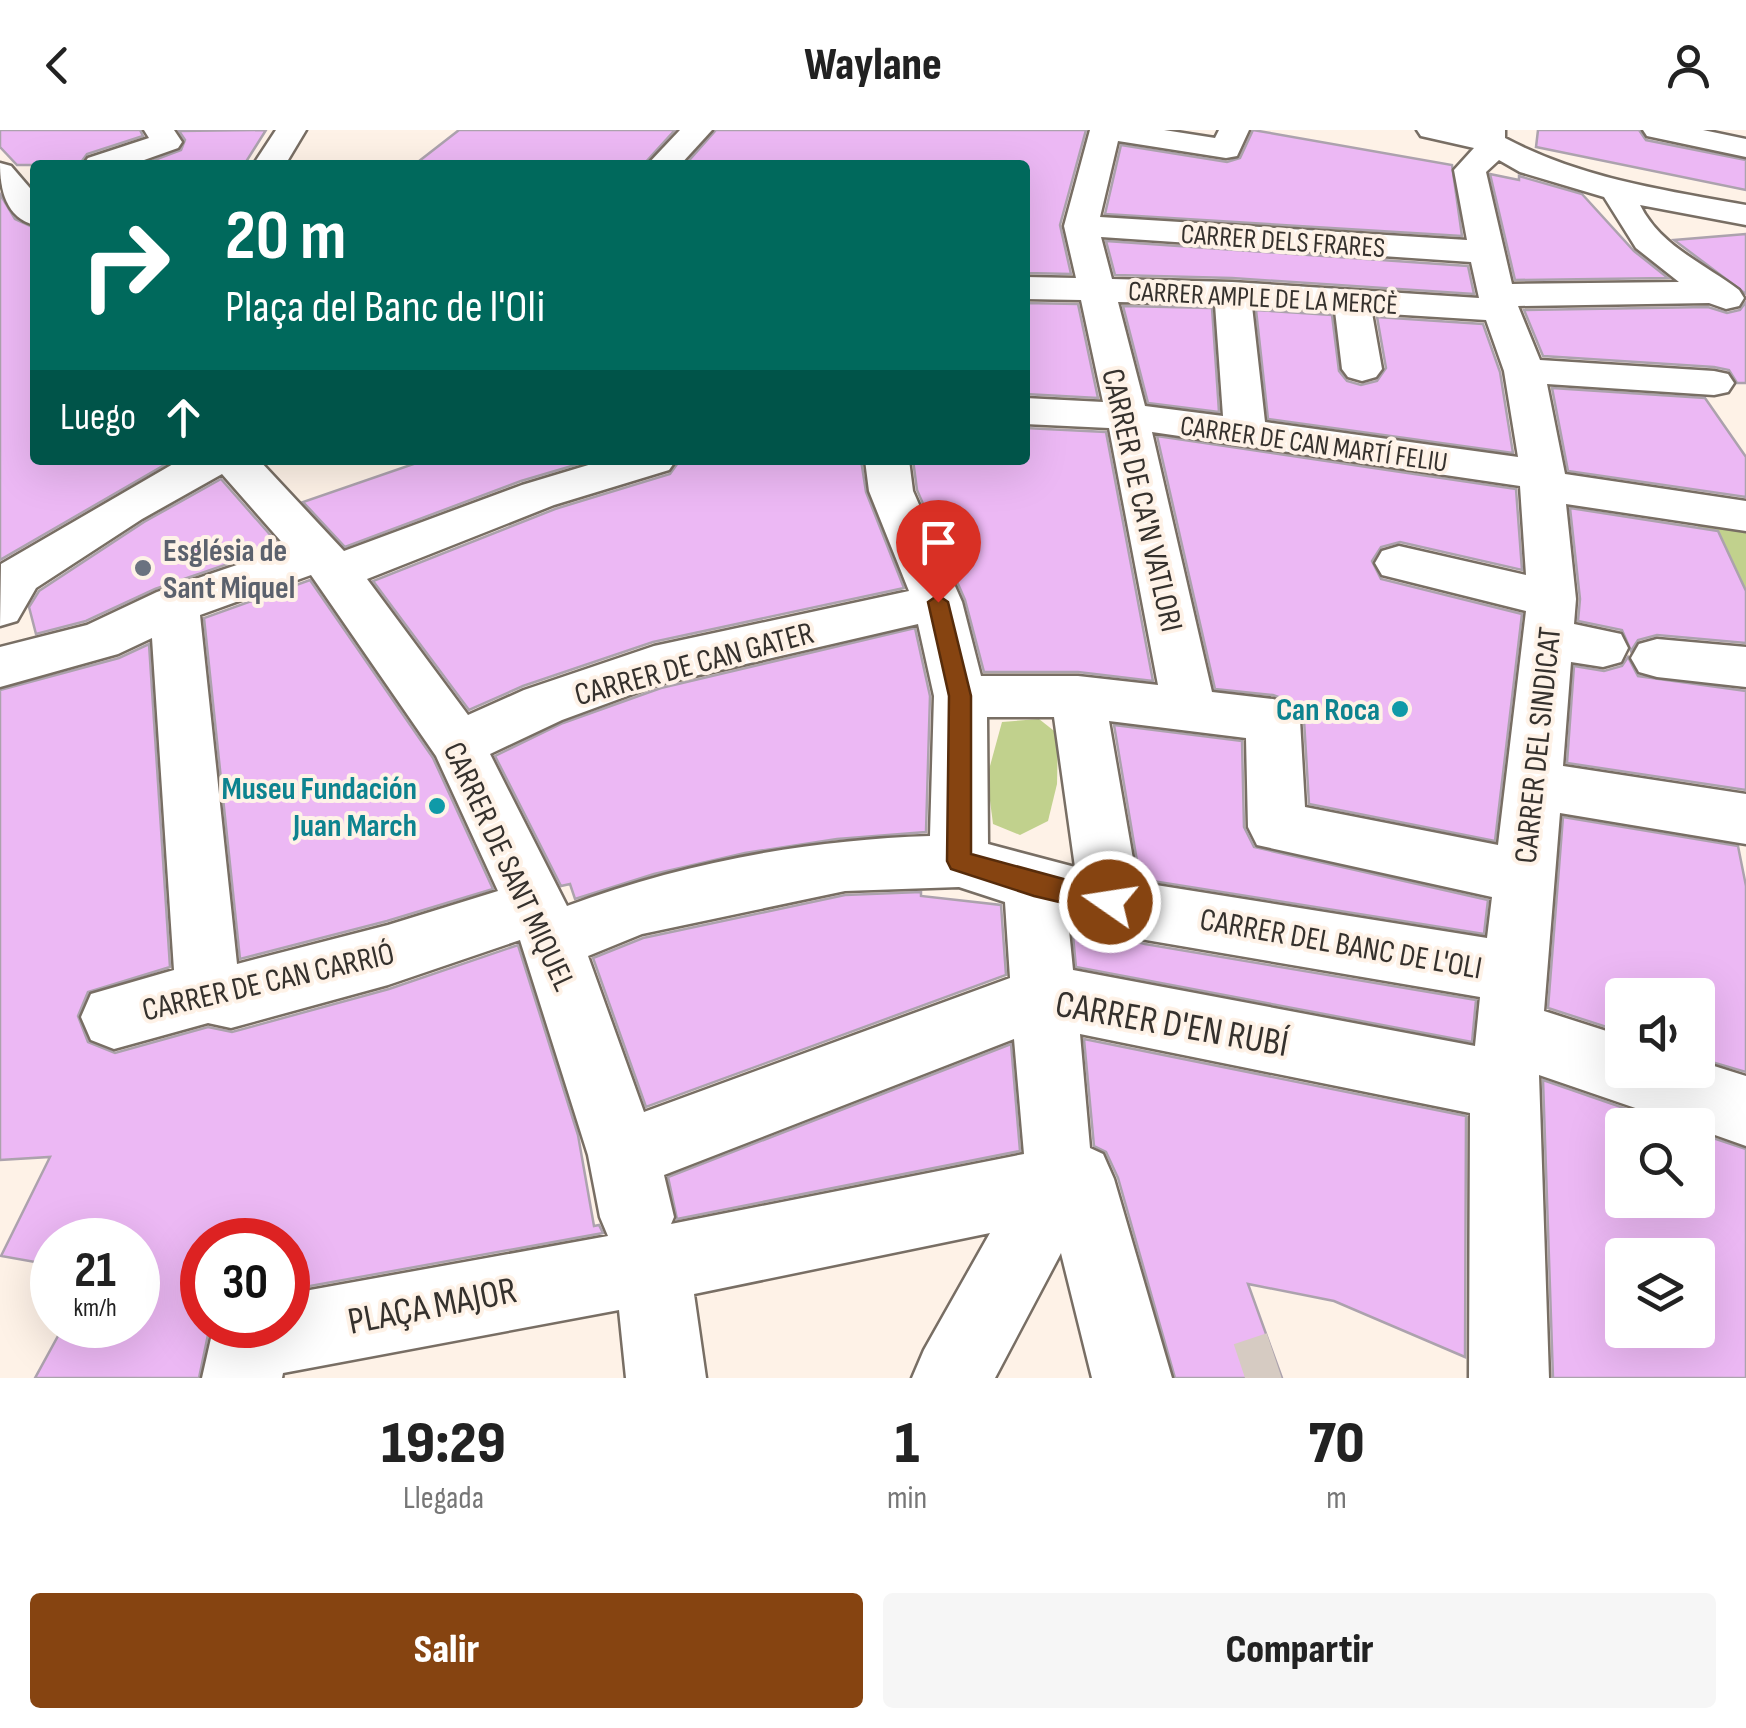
<!DOCTYPE html>
<html lang="es">
<meta charset="utf-8">
<style>
body{margin:0;font-family:"Sofia Sans Condensed",sans-serif;background:#f6f6f6;color:#222;height:100vh;display:flex;flex-direction:column;font-size:38px;white-space:nowrap}
*{box-sizing:border-box;margin:0}
p{font-size:32px;color:#767676}
.icon{flex:none;width:55px;height:55px;fill:none;stroke:currentColor;stroke-width:2;stroke-linecap:round;stroke-linejoin:round}
.map{position:relative;height:1248px;overflow:hidden}
.side{display:flex;flex-direction:column;background:#fff;flex:1}
.side>*{flex:none}
.banner{position:absolute;left:30px;top:30px;width:1000px;height:305px;border-radius:10px;box-shadow:0 10px 40px #0002;background:#00695c;color:#fff;overflow:hidden}
.fabs{position:absolute;left:1605px;top:848px;display:grid;gap:20px}
.fabs a{display:grid;place-items:center;width:110px;height:110px;border-radius:10px;background:#fff;box-shadow:0 10px 40px #0002;font-size:50px}
.speed{position:absolute;left:30px;top:1088px;display:flex;gap:20px;font-size:50px;font-weight:700;text-align:center}
.speed>*{display:grid;place-content:center;width:130px;height:130px;border-radius:50%;background:#fff;box-shadow:0 10px 40px #0002;line-height:1}
.speed small{font-size:25px;font-weight:400}
.speed .limit{border:15px solid #d22;background:#fff;color:#111}
.pin{position:absolute;display:grid;place-items:center;width:85px;height:85px;color:#fff;margin:-102px -42px;border-radius:50% 50% 50% 0;rotate:-45deg;box-shadow:0 0 10px #0007}
.pin .icon{rotate:45deg}
.me{position:absolute;width:110px;margin:-55px;rotate:283deg;stroke-linejoin:round;filter:drop-shadow(0 0 8px #0008)}
.turn{display:flex;align-items:center;gap:35px;height:210px;padding:0 30px;font-size:45px}
.turn .icon{width:130px;height:130px;stroke-width:2.5}
.turn b{display:block;font-size:70px;line-height:85px}
.then{display:flex;align-items:center;height:95px;padding:0 30px;background:#0003;gap:20px;font-size:38px}
.eta{display:flex;justify-content:space-evenly;align-items:center;height:170px;text-align:center}
.eta b{font-size:60px;font-weight:800;line-height:70px}
.action{display:flex;gap:20px;margin-top:auto;padding:20px 30px}
.action a{flex:1;height:115px;border-radius:10px;background:#864411;color:#fff;font-size:40px;font-weight:800;line-height:115px;text-align:center}
.action a+a{background:#f6f6f6;color:#222}
header{display:flex;justify-content:space-between;align-items:center;height:130px;padding:0 30px;background:#fff;font-size:45px;font-weight:800}
.map>svg:first-child{display:block}
.green{fill:#c1d18d}
.building{fill:#ecb8f4;stroke:#aca2ad;stroke-width:2.5;fill-rule:evenodd}
.lines{fill:none;stroke-linecap:round;stroke-linejoin:round}
.minor-tunnel{stroke:#d6cbc2;stroke-width:71;stroke-dasharray:71 35;stroke-linecap:butt}
.minor-casing{stroke:#786e64;stroke-width:5}
.minor{fill:#fff;fill-rule:evenodd}
.route{fill:#864411;stroke:#572c0b;stroke-width:2.5}
.worship-dot{fill:#6b7280;stroke:#fef2e7;stroke-width:4}
.culture-dot{fill:#0f9aa8;stroke:#fef2e7;stroke-width:4}
.labels{text-anchor:middle;stroke-width:8;stroke-linejoin:round;paint-order:stroke}
.far-street-label{font-size:28px;fill:#35312d;stroke:#fef2e7}
.street-label{font-size:32px;fill:#35312d;stroke:#fef2e7}
.worship-label{font-size:32px;font-weight:bold;fill:#5b616d;stroke:#fef2e7;text-anchor:start}
.culture-label{font-size:32px;font-weight:bold;fill:#0d838f;stroke:#fef2e7;text-anchor:end}
.near-street-label{font-size:38px;fill:#35312d;stroke:#fef2e7}
</style>
<header><svg class="icon" aria-label="back" viewBox="0 0 24 24"><path d="M15 5l-7 7 7 7"/></svg>Waylane<svg class="icon" aria-label="person" viewBox="0 0 24 24"><circle cx="12" cy="8" r="4"/><path d="M4 21q1-7 8-7t8 7"/></svg></header>
<div class="map">
<svg width="1746" height="1248" viewBox="0 0 1746 1248">
<rect width="100%" height="100%" fill="#fef2e7"/>
<!-- green -->
<g class="green">
<path d="M1692 382 1746 391V473L1731 428 1709 426Z"/>
<path d="M1039 589 1058 604 1057 654 1048 691 1020 705 993 694 987 647 1002 592Z"/>
</g>
<!-- building -->
<g class="building">
<path d="M0 0H140L143 6 87 24 79 35H17L0 17Z"/>
<path d="M266 0 244 35H141L181 20 185 10 179 1Z"/>
<path d="M459 0H675L643 35H414Z"/>
<path d="M716 0H1086L1060 95 1071 144 1025 143V35H685Z"/>
<path d="M1253 0 1452 35 1462 106 1105 84 1121 15 1227 32 1240 28Z"/>
<path d="M1538 0H1639L1646 10 1746 30V60L1536 17Z"/>
<path d="M1490 44 1519 50V46L1582 64 1634 121 1668 148 1515 150Z"/>
<path d="M0 64 15 89 35 98V330H173L0 430Z"/>
<path d="M1746 104V164L1674 110Z"/>
<path d="M1106 111 1468 136 1474 164 1232 148 1115 145Z"/>
<path d="M1746 172V253H1737L1729 240 1714 237 1543 226 1524 180 1708 177 1727 183 1740 180Z"/>
<path d="M1025 173 1078 174 1098 268 1025 264Z"/>
<path d="M1123 176 1212 178 1219 282 1148 273Z"/>
<path d="M1256 180 1332 185 1339 241 1347 251 1361 255 1377 251 1386 238 1377 187 1483 194 1500 242 1513 323 1268 289Z"/>
<path d="M1552 258 1705 268 1746 327V367L1568 341Z"/>
<path d="M1025 298 1106 302 1153 551 1078 542H984L965 470 917 360 913 330H1025Z"/>
<path d="M1157 306 1516 359 1522 440 1400 412 1381 417 1372 431 1381 449 1522 484 1495 711 1309 674 1304 590 1295 573 1273 565 1215 559Z"/>
<path d="M425 330H592L521 351 345 417 303 372Z"/>
<path d="M680 330H861L866 362 904 458 653 512 523 556 469 580 373 451 555 379 670 344Z"/>
<path d="M221 349 280 416 155 459 86 491 36 504 29 477 39 461 144 392Z"/>
<path d="M1570 378 1718 401 1746 461V513L1657 505 1638 510 1631 521 1622 500 1578 491 1580 469Z"/>
<path d="M310 450 433 628 493 759 387 791 240 829 204 488Z"/>
<path d="M915 498 930 566 926 702 837 709 745 723 654 744 575 769 570 754 561 756 495 626 563 593 661 558Z"/>
<path d="M149 514 170 837 88 862 78 886 88 912 115 923 208 897 232 902 389 859 518 815 578 1005 594 1096 599 1095 603 1103 288 1160V1110H202V1195H210L199 1248H35L64 1195H138V1110H52V1135L1 1126 50 1027 0 1030V560L119 528Z"/>
<path d="M1628 527 1638 546 1746 561V660L1567 633 1574 536 1604 541 1622 536Z"/>
<path d="M1114 595 1242 611 1244 697 1254 717 1488 770 1484 804 1140 749Z"/>
<path d="M1563 687 1738 716 1746 756V942L1698 928V865H1655L1622 857V902L1548 878Z"/>
<path d="M921 762V766L1001 775 1006 845 646 977 593 828 643 808 845 765Z"/>
<path d="M1072 795 1145 814 1476 870 1472 912 1076 837Z"/>
<path d="M1084 909 1466 986 1465 1227 1334 1171 1248 1154 1282 1248H1175L1118 1048 1106 1022 1094 1016Z"/>
<path d="M1011 914 1020 1021 677 1089 668 1047Z"/>
<path d="M1543 950 1673 995H1622V1070H1698V1003L1746 1019V1248H1553ZM1622 1125H1698V1200H1622Z"/>
</g>
<g class="lines">
<!-- minor-tunnel -->
<path class="minor-tunnel" d="M1245 1248 1278 1237"/>
<defs>
<g id="minor">
<path d="M144 0H174L182 12 178 18 130 35H83L88 28 149 8Z"/>
<path d="M276 0H306L285 35H253Z"/>
<path d="M680 0H712L680 35H647Z"/>
<path d="M1090 0H1164L1215 8 1219 0H1249L1237 26 1226 28 1118 11 1100 87 1467 110 1454 40 1474 18 1421 6 1417 0H1505V8C1580 48 1663 60 1746 75V95L1640 75C1660 116 1705 134 1739 160L1744 168 1739 176 1726 179 1709 173 1518 176 1540 230 1714 241 1728 244 1734 253 1728 262 1714 265 1547 254 1565 344 1746 371V401L1566 374 1576 469 1574 494 1621 504 1628 518 1621 532 1603 537 1571 532 1563 636 1746 664V714L1560 683 1544 881 1622 906V940H1698V931L1746 946V1016L1698 999V995H1685L1539 945 1549 1248H1469L1470 983 1080 904 1090 1018 1103 1024 1114 1049 1172 1248H1092L1061 1123 995 1248H912L924 1220 990 1103 694 1164 706 1248H626L619 1180 283 1243 282 1248H202L214 1195H288V1164L608 1106 600 1087 588 1025 520 810 388 855 231 898 208 893 114 919 91 910 81 887 91 864 174 840 152 508 118 524 0 557V517L87 495 157 462 287 418 222 344 142 389 36 458 17 491 0 496 1 434 180 330H259L344 421 522 355 605 330H676L669 340 554 375 367 449 468 585 524 560 654 516 909 461 869 361 865 330H909L913 361 962 472 981 546H1078L1158 555 1109 298 1025 294V268L1103 272 1081 170 1025 169V147L1076 148 1064 96ZM1499 30 1520 42 1604 67 1636 118 1679 152 1512 154 1486 42ZM1101 107 1471 132 1479 168 1232 152 1112 149ZM1118 172 1215 174 1223 286 1145 276ZM1252 176 1335 181 1342 239 1348 247 1362 251 1376 247 1382 239 1372 183 1486 190 1504 241 1518 327 1265 292ZM1152 302 1520 356 1526 445 1399 416 1382 421 1375 433 1382 445 1526 481 1498 715 1305 677 1300 590 1292 575 1273 569 1212 562ZM311 445 436 626 498 761 388 795 237 834 200 485ZM918 494 934 566 930 706C807 710 682 733 567 776L490 624 562 590 660 554ZM987 587H1054L1075 737 988 714ZM1109 591 1246 608 1248 697 1257 715 1492 767 1487 808 1137 752ZM959 757 1005 772 1010 848 644 982 588 826 642 804 845 761ZM1068 790 1146 810 1480 867 1475 916 1073 840ZM1014 909 1024 1024 671 1094 674 1087 664 1045Z"/>
<path d="M1643 0H1703L1746 9V27L1647 6Z"/>
<path d="M0 33 11 36 35 64V95C6 88 0 60 0 33Z"/>
<path d="M1657 509 1746 517V557L1657 547 1639 542 1631 528 1639 514Z"/>
</g>
</defs>
<!-- minor casing -->
<use href="#minor" class="minor-casing"/>
<!-- minor -->
<use href="#minor" class="minor"/>
</g>
<!-- route -->
<path class="route" d="M938 465 948 472 971 566V724L1119 764 1123 772 1119 781 1110 784 1034 766 951 739 947 731 949 566 928 472Z"/>
<!-- markers -->
<circle class="worship-dot" cx="143" cy="438" r="10"/>
<g class="culture-dot">
<circle cx="1400" cy="579" r="10"/>
<circle cx="437" cy="676" r="10"/>
</g>
<g class="labels">
<!-- far-street labels -->
<g class="far-street-label">
<text transform="translate(1283 110) rotate(4)" y="10">CARRER DELS FRARES</text>
<text transform="translate(1263 167) rotate(3)" y="10">CARRER AMPLE DE LA MERCÈ</text>
<text transform="translate(1314 313) rotate(8)" y="10">CARRER DE CAN MARTÍ FELIU</text>
</g>
<!-- street labels -->
<g class="street-label">
<text transform="translate(1143 370) rotate(77)" y="11">CARRER DE CA'N VATLORI</text>
<text transform="translate(694 533) rotate(-15)" y="11">CARRER DE CAN GATER</text>
<text transform="translate(1537 615) rotate(-84)" y="11">CARRER DEL SINDICAT</text>
<text transform="translate(510 736) rotate(65)" y="11">CARRER DE SANT MIQUEL</text>
<text transform="translate(1341 813) rotate(10)" y="11">CARRER DEL BANC DE L'OLI</text>
<text transform="translate(268 851) rotate(-13)" y="11">CARRER DE CAN CARRIÓ</text>
</g>
<!-- worship labels -->
<g class="worship-label">
<text x="163" y="431">Església de<tspan x="163" dy="37">Sant Miquel</tspan></text>
</g>
<!-- culture labels -->
<g class="culture-label">
<text x="1380" y="590">Can Roca</text>
<text x="417" y="669">Museu Fundación<tspan x="417" dy="37">Juan March</tspan></text>
</g>
<!-- near-street labels -->
<g class="near-street-label">
<text transform="translate(1172 893) rotate(10)" y="13">CARRER D'EN RUBÍ</text>
<text transform="translate(432 1175) rotate(-11)" y="13">PLAÇA MAJOR</text>
</g>
</g>
</svg>
<div class="fabs">
<a><svg class="icon" aria-label="sound" viewBox="0 0 24 24"><path d="M4 9h4l5-4v14l-5-4H4zM17 9q2 3 0 6"/></svg></a>
<a><svg class="icon" aria-label="search" viewBox="0 0 24 24"><circle cx="10" cy="10" r="6"/><path d="M15 15l6 6"/></svg></a>
<a><svg class="icon" aria-label="layers" viewBox="0 0 24 24"><path d="M12 4l9 5-9 5-9-5zM3 14l9 5 9-5"/></svg></a>
</div>
<div class="speed"><div>21<small>km/h</small></div><div class="limit">30</div></div>
<div class="pin" style="left:938px;top:472px;background:#d93025"><svg class="icon" aria-label="arrive" viewBox="0 0 24 24"><path d="M6 21V4h12l-3 4 3 4H6"/></svg></div>
<svg class="me" style="left:1110px;top:772px" viewBox="-20 -20 40 40"><circle r="17" fill="#864411" stroke="#fff" stroke-width="3"/><path d="M0-11L8 9 0 5-8 9z" fill="#fff"/></svg>
<div class="banner">
<div class="turn"><svg class="icon" aria-label="right" viewBox="0 0 24 24"><path d="M7 20v-9h11M14 6l5 5-5 5"/></svg><div><b>20 m</b>Plaça del Banc de l'Oli</div></div>
<div class="then">Luego<svg class="icon" aria-label="ahead" viewBox="0 0 24 24"><path d="M12 20V5M6 11l6-6 6 6"/></svg></div>
</div>
</div>
<section class="side">
<div class="eta">
<div><b>19:29</b><p>Llegada</p></div>
<div><b>1</b><p>min</p></div>
<div><b>70</b><p>m</p></div>
</div>
<div class="action"><a>Salir</a><a>Compartir</a></div>
</section>
